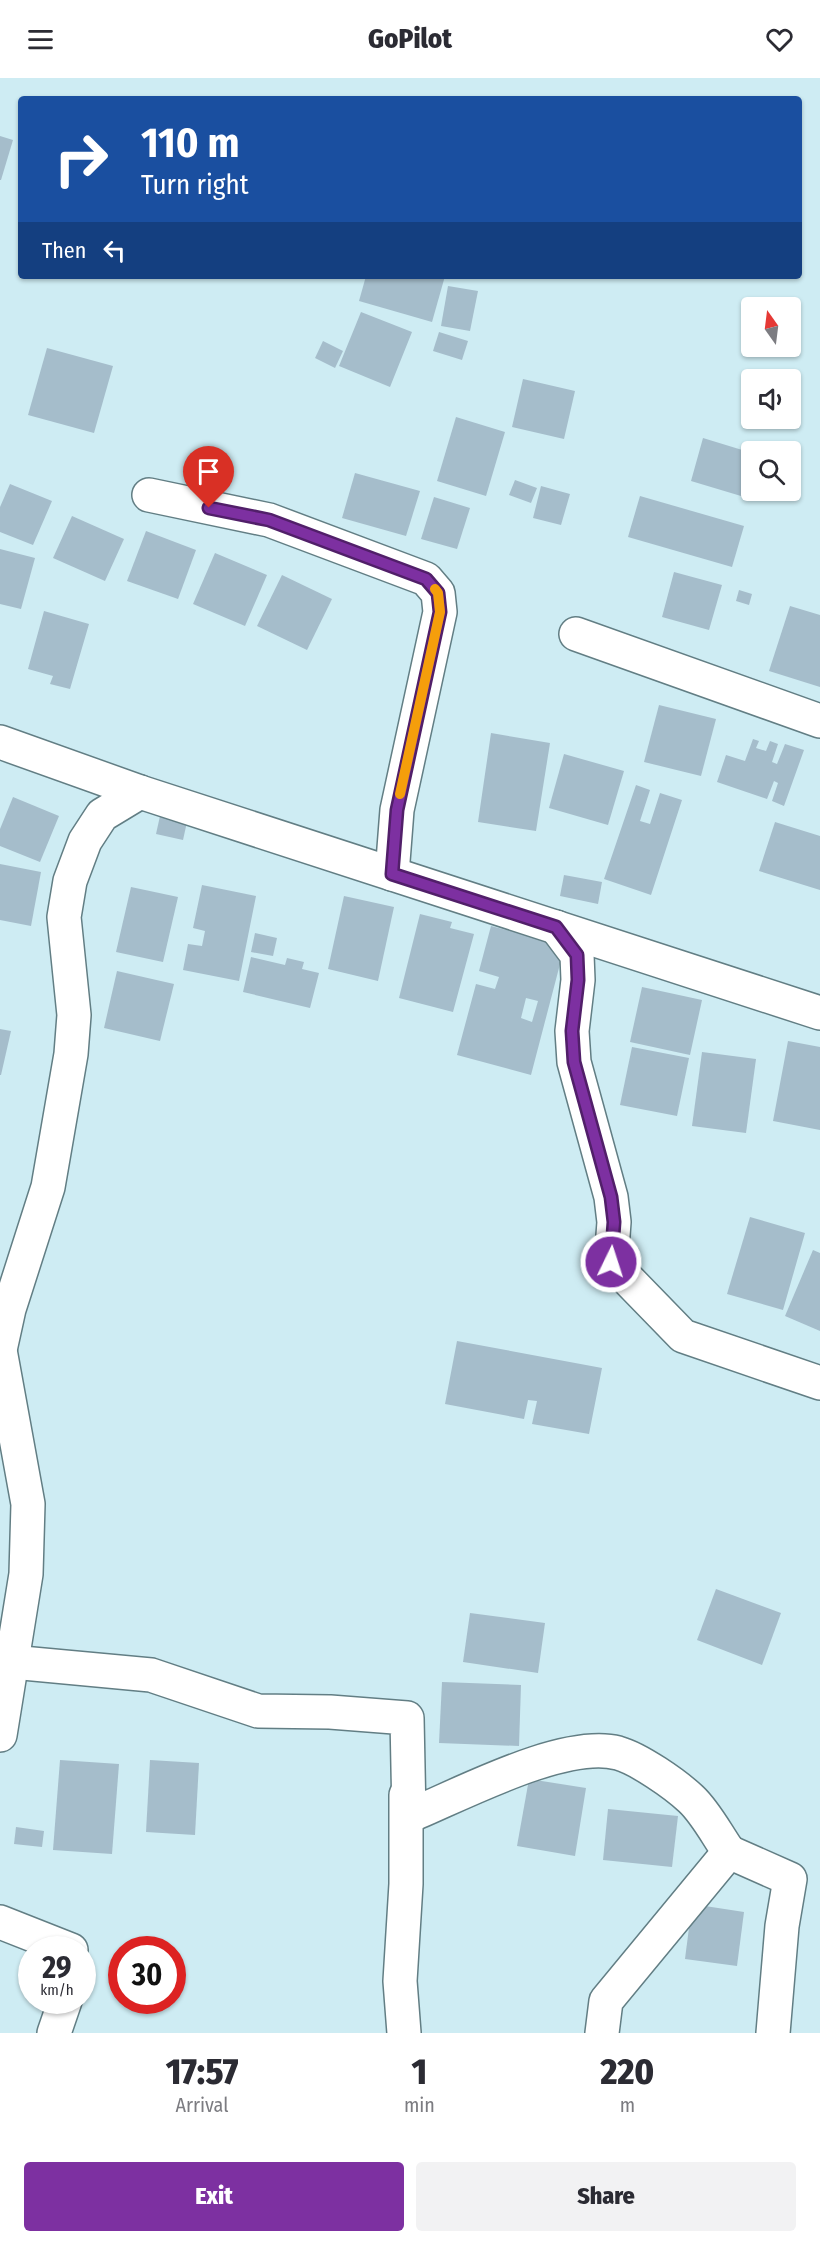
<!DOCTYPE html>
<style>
body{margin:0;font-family:"Fira Sans Condensed",sans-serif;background:#f2f2f3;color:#2b2b33;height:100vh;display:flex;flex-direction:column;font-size:22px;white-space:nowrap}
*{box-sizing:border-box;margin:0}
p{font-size:20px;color:#7c7c81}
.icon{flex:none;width:33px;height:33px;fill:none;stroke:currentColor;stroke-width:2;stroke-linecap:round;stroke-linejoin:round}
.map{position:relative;height:1955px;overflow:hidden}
.sheet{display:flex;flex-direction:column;background:#fff;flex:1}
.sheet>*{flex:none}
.top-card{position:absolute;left:18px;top:18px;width:784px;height:183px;border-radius:6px;box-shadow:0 2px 4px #0004;background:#1a4fa0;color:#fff;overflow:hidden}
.needle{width:39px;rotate:346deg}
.fabs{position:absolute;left:741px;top:219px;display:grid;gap:12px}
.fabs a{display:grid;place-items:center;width:60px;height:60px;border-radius:6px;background:#fff;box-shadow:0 2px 4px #0004;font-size:30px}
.speed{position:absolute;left:18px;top:1858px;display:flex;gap:12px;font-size:30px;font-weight:700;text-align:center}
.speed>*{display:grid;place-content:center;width:78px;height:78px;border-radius:50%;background:#fff;box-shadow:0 2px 4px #0004;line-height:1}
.speed small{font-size:15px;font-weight:400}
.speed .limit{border:9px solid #d22;background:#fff;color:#111}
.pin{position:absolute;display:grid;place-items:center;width:51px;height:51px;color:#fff;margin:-62px -26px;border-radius:50% 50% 50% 0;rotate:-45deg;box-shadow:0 0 6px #0007}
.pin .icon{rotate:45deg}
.me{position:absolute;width:66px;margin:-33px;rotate:4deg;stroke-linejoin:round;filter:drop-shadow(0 0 4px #0008)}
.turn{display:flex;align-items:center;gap:21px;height:126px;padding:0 24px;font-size:27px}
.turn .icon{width:78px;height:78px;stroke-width:2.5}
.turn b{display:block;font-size:42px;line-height:51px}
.then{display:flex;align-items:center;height:57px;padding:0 24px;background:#0003;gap:12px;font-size:22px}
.eta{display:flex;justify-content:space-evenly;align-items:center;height:102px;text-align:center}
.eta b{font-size:36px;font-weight:800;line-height:42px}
.primary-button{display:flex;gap:12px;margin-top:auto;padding:12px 24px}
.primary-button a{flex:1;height:69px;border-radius:6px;background:#7d30a1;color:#fff;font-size:24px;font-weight:800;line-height:69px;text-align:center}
.primary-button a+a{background:#f2f2f3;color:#2b2b33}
header{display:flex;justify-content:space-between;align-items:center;height:78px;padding:0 24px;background:#fff;font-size:27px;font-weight:800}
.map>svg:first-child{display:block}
.building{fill:#a5bdcb;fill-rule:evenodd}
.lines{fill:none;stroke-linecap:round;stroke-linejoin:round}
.minor-casing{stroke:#627e84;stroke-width:36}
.minor{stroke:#fff;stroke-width:33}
.route-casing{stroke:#511f69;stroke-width:15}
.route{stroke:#7d30a1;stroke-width:10}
.slow{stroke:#f59e0b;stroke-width:10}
</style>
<header><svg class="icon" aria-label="menu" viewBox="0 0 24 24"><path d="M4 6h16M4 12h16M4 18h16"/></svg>GoPilot<svg class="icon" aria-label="heart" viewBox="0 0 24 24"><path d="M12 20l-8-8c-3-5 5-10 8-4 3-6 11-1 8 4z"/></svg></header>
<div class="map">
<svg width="820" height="1955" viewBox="0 0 820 1955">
<rect width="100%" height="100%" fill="#ceecf3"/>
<!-- building -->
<g class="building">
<path d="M0 58 13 62 1 102H0Z"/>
<path d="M366 198H445L432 244 359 223Z"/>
<path d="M448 208 478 213 470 253 441 248Z"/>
<path d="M361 234 412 254 390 309 339 288Z"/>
<path d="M439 254 468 263 462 282 433 273Z"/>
<path d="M323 263 343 273 335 290 315 280Z"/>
<path d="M47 270 113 288 94 355 28 337Z"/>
<path d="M523 301 575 313 564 361 512 349Z"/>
<path d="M456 339 505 354 486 418 437 403Z"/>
<path d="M703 360 752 375V412H754L751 421 691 403Z"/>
<path d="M355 395 420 413 406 458 342 440Z"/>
<path d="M515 402 537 410 531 425 509 417Z"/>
<path d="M10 406 52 423 33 467 0 454V429Z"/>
<path d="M541 408 570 416 561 447 533 440Z"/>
<path d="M640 418 744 448 732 489 628 459Z"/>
<path d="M434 419 470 430 457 471 421 461Z"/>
<path d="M72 438 124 461 105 503 53 480Z"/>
<path d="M146 453 196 472 178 521 127 503Z"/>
<path d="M0 471 35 480 21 531 0 526Z"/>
<path d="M215 475 267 497 245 548 193 526Z"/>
<path d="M674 494 722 507 709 552 662 539Z"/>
<path d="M282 497 332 521 307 572 257 548Z"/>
<path d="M739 512 752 516 749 527 736 523Z"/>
<path d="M790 528 820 537V609L769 593Z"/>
<path d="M44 533 89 546 70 611 50 606 53 598 28 591Z"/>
<path d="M659 627 716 641 701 698 644 684Z"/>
<path d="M491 655 550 665 536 753 478 744Z"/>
<path d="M753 661 759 663 756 670 766 673 770 663 778 666 772 684 777 686 785 666 804 672 784 728 772 723 778 705 774 703 767 721 717 704 726 677 745 683Z"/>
<path d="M564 676 624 693 608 747 549 730Z"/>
<path d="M636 707 650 712 640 743 650 746 660 715 682 722 651 817 604 801Z"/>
<path d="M13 719 59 738 40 784 0 768V751Z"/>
<path d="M162 729 189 735 183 762 156 756Z"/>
<path d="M775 744 820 758V812L759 793Z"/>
<path d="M0 786 41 794 31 848 0 842Z"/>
<path d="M564 797 602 804 598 826 560 818Z"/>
<path d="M202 807 256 818 239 903 183 892 188 866 202 868 205 853 193 850Z"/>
<path d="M131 809 178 819 163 884 116 874Z"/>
<path d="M344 818 394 829 378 903 328 891Z"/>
<path d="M420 836 452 844 450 850 474 856 453 934 399 920Z"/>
<path d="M491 848 565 867 531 997 457 977 476 906 495 911 499 899 479 893ZM526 920 538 923 532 944 521 940Z"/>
<path d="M255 855 277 860 273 878 251 874Z"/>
<path d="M251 879 285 887 287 880 304 884 302 891 319 895 310 930 243 914Z"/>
<path d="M117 893 174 906 160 963 104 950Z"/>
<path d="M642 909 702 922 690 977 630 964Z"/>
<path d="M0 951 11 953 1 997H0Z"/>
<path d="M788 963 820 969V1052L773 1043Z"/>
<path d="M632 969 689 980 677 1038 620 1027Z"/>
<path d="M702 974 756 981 746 1055 692 1048Z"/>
<path d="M750 1139 805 1155 783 1232 727 1216Z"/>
<path d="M813 1172 820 1175V1253L785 1238Z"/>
<path d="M457 1263 602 1290 589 1356 532 1346 537 1323 528 1322 524 1341 445 1326Z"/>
<path d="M716 1511 781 1535 762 1587 697 1562Z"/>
<path d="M470 1535 545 1545 538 1595 463 1584Z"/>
<path d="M442 1604 521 1607 519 1668 439 1665Z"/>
<path d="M60 1682 119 1686 112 1776 53 1772Z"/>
<path d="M150 1682 199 1685 195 1757 146 1754Z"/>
<path d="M529 1701 586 1710 575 1778 517 1768Z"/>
<path d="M608 1731 678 1738 672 1789 603 1782Z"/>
<path d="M16 1749 44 1753 42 1769 14 1766Z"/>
<path d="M692 1826 744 1834 737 1888 685 1881Z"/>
</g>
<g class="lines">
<defs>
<g id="minor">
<path d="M149 417 269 442 426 501 438 515 440 534 397 732 392 796"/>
<path d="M576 556 820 643"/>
<path d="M0 664 140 714 820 935"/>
<path d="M556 849 577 877 578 902 572 953 574 984 611 1119 614 1144 611 1184 683 1258 820 1305"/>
<path d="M0 1272 9 1231 48 1109 71 976 74 937 64 839 70 803 85 763 102 737 140 714"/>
<path d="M0 1272 28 1426 26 1496 0 1657"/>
<path d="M0 1583 151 1597 258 1633 330 1634 407 1640 409 1738C460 1717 564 1661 618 1675 639 1681 675 1706 691 1721 706 1735 717 1757 729 1774L606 1923 602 1955"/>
<path d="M729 1774 790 1801 782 1848 773 1955"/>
<path d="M0 1844 71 1872"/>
<path d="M54 1955 65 1923"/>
<path d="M404 1955 400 1903 406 1806V1717"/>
</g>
</defs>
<!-- minor casing -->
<use href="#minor" class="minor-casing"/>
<!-- minor -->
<use href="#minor" class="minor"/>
</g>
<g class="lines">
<defs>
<path id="route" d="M209 430 269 442 426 501 438 515 440 534 397 732 392 796 556 849 577 877 578 902 572 953 574 984 611 1119 614 1144 611 1184"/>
</defs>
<!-- route casing -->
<use href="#route" class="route-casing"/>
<!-- route -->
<use href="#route" class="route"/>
<!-- slow -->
<path class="slow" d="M400 716 440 534 438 515 435 511"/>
</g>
</svg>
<div class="fabs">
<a><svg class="needle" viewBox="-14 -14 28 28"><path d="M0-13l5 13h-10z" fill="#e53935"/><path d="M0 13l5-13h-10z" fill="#7c7c81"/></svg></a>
<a><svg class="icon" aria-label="sound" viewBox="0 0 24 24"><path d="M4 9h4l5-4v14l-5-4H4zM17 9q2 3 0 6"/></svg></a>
<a><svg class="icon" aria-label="search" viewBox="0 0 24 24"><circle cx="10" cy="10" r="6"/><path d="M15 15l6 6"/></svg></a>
</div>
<div class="speed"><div>29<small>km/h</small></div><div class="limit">30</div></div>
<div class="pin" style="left:209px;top:430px;background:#d93025"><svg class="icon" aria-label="arrive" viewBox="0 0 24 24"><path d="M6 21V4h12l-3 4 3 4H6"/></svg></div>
<svg class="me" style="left:611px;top:1184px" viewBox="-20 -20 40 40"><circle r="17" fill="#7d30a1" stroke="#fff" stroke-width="3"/><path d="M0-11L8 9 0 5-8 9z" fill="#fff"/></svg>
<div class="top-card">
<div class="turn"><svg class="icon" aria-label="right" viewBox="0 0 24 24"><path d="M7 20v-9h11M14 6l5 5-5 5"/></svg><div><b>110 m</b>Turn right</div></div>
<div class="then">Then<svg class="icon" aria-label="left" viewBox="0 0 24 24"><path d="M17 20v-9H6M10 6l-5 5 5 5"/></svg></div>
</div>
</div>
<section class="sheet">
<div class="eta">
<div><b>17:57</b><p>Arrival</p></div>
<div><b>1</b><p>min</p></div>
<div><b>220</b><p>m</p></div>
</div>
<div class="primary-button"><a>Exit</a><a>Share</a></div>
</section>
